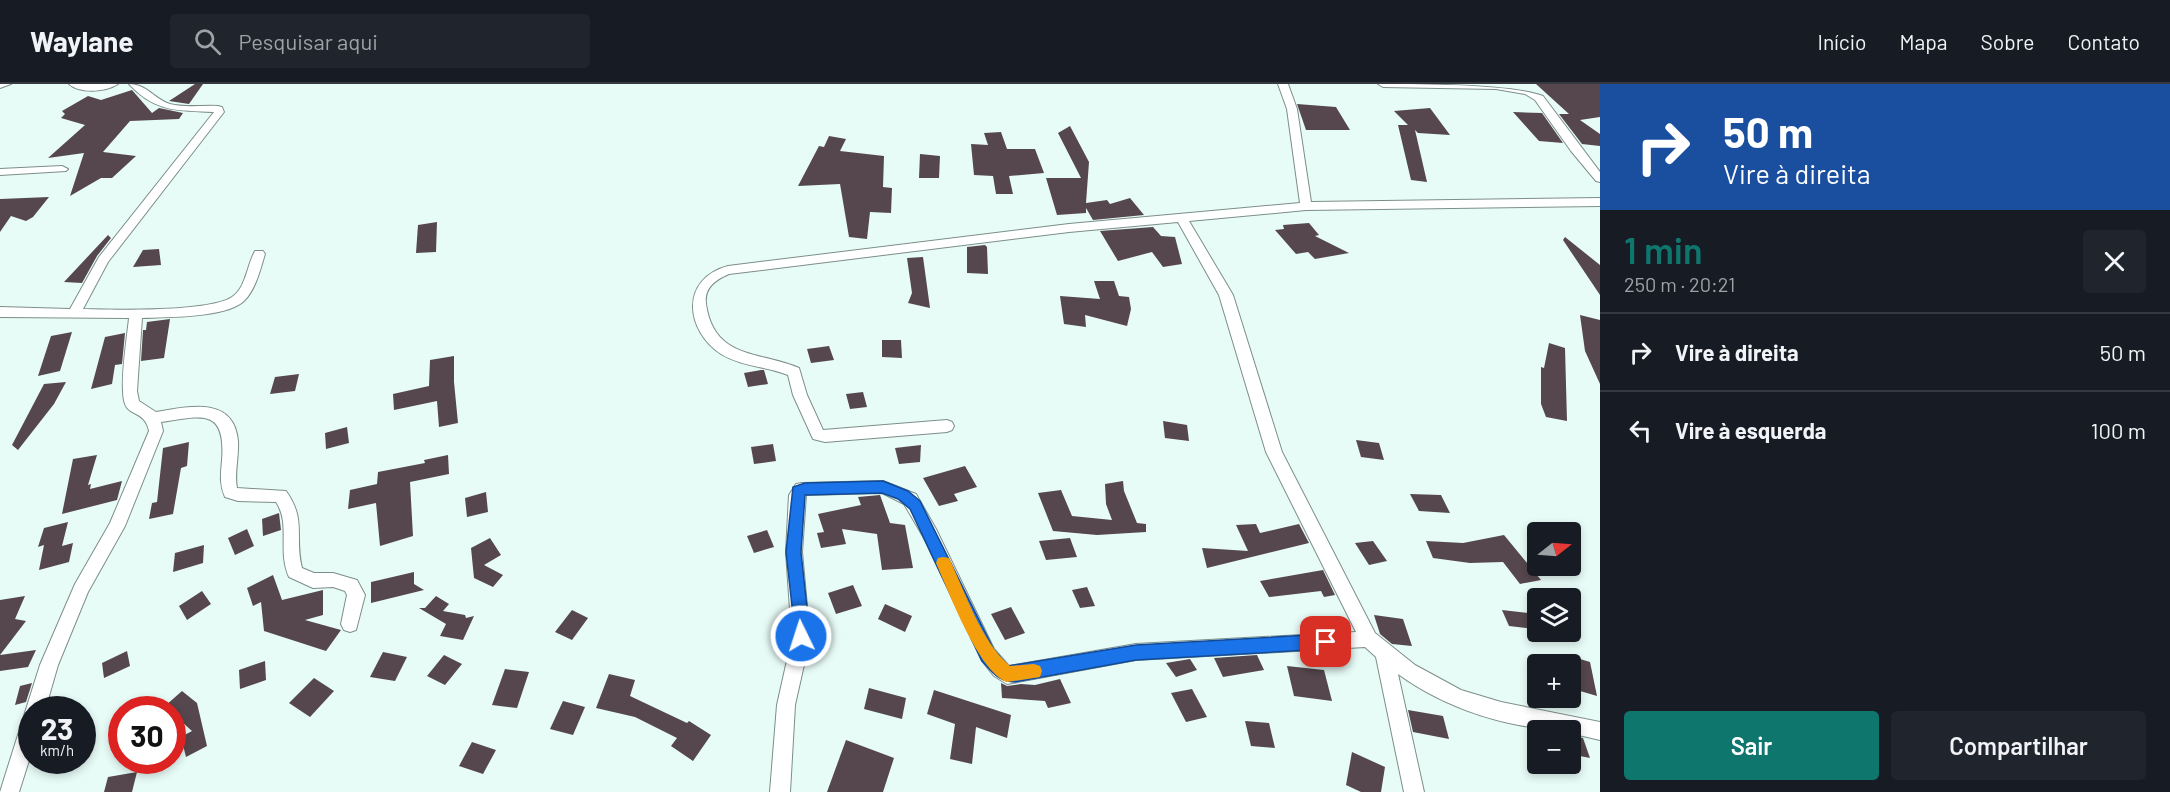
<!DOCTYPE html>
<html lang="pt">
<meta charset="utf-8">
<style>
body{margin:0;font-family:Barlow,sans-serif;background:#20242c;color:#f1f3f6;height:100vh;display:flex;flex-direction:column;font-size:22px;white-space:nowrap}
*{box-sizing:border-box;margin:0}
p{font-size:20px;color:#9ea1a6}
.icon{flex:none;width:33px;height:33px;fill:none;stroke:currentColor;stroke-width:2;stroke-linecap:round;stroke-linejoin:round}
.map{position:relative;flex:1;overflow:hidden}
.drawer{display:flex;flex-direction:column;background:#171b24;width:570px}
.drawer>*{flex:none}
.banner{background:#1a4fa0;color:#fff;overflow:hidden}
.needle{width:39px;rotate:73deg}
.fabs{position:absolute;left:1527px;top:438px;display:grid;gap:12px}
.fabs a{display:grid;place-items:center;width:54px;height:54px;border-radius:6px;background:#171b24;box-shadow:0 3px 9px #0003;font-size:30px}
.speed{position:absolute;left:18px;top:612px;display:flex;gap:12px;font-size:30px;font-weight:700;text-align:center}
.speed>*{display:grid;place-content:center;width:78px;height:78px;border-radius:50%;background:#171b24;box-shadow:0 3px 9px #0003;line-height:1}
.speed small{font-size:15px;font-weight:400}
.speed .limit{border:9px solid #d22;background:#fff;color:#111}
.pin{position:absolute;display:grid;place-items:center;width:51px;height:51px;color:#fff;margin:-26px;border-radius:12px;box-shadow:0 3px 9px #0006}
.me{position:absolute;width:66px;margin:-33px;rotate:356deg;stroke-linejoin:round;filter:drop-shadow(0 0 4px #0008)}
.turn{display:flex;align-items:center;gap:21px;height:126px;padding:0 24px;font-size:27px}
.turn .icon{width:78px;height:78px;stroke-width:2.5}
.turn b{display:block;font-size:42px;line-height:51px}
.round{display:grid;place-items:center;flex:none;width:63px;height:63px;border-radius:6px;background:#20242c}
.headline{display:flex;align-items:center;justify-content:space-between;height:102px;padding:0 24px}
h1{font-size:36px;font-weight:600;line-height:45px;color:#0f766e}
.primary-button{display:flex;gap:12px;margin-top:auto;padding:12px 24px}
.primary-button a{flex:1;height:69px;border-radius:6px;background:#0f766e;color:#fff;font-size:24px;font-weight:600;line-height:69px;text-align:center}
.primary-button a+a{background:#20242c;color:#f1f3f6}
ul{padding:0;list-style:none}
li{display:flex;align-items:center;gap:18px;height:78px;padding:0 24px;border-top:2px solid #363941}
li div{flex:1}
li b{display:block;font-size:22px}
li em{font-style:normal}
header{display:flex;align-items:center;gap:36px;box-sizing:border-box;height:84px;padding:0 30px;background:#171b24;border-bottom:2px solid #363941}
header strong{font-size:28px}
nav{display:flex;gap:33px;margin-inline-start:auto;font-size:21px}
.search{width:420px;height:54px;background:#20242c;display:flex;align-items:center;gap:15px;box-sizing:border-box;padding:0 21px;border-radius:6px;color:#9ea1a6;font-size:22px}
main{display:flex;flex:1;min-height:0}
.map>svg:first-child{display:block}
.building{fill:#55474d}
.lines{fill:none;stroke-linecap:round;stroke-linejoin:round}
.minor-casing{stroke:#7c8e8a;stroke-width:2}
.minor{fill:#fff;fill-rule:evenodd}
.route{fill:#1a73e8;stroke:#114b97;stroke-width:1.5}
.slow{fill:#f59e0b}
</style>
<header>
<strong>Waylane</strong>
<div class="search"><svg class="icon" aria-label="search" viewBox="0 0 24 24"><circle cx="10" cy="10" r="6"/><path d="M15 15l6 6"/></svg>Pesquisar aqui</div>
<nav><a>Início</a><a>Mapa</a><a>Sobre</a><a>Contato</a></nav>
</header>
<main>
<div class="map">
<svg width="1600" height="708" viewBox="0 0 1600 708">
<rect width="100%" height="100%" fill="#e8fcf7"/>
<!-- building -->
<g class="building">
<path d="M195 0H203L189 20 169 17Z"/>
<path d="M1536 0H1600V33L1580 36 1600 50V62L1582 60 1559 30H1569Z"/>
<path d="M132 6 152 29 159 24 183 29 179 35 130 37 103 68 136 72 112 94H101L70 112 84 69 48 74 85 41 61 34 65 30 62 27 88 12 101 16Z"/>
<path d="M1297 20 1336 23 1350 46H1306Z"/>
<path d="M1430 24 1450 51 1418 49 1415 46 1427 98 1411 96 1398 41H1408L1394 27Z"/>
<path d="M1513 28 1542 29 1563 59 1539 57Z"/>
<path d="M1070 42 1089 78 1086 119 1107 116 1110 120 1130 114 1144 131 1093 136 1086 124V129L1057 131 1046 94H1081L1058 49Z"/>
<path d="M1001 48 1007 65H1035L1044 89 1009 92 1013 110H996L993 92 974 91 971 60 988 61 984 49Z"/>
<path d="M829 52 846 55 840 67 884 72 883 103 892 104 891 129 870 128 867 155 849 153 840 100 798 102 819 62 824 63Z"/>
<path d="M920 70 940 72 939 94H919Z"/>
<path d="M49 113 33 133 26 137 11 132 0 148V115Z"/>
<path d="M437 138 436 168 416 169 418 141Z"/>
<path d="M1309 139 1319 151 1315 152 1349 169 1315 175 1308 168 1296 170 1275 146 1284 145 1283 141Z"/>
<path d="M1153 143 1161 152 1175 153 1182 180 1163 183 1152 168 1118 177 1100 147Z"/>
<path d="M108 151 111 154 97 172 82 199 64 198Z"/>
<path d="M1565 153 1600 181V211L1563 156Z"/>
<path d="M985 161 987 163 988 190 967 189V163Z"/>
<path d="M159 165 161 181 133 183 143 166Z"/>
<path d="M923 173 930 224 908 219 912 209 907 174Z"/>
<path d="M1094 197H1114L1119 212 1129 213 1131 225 1127 242 1085 231 1086 243 1064 240 1060 212 1100 215Z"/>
<path d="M1580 231 1600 236V300L1585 267Z"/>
<path d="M170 235 164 274 141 277 143 246H146L147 238Z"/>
<path d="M72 248 60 287 38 292 51 252Z"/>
<path d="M125 249 122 280 115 281 112 300 91 305 105 253Z"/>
<path d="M882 256H901L902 274 882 273Z"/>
<path d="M1549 259 1565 264 1567 337 1546 333 1541 320V283L1544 284Z"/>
<path d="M829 262 834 276 811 279 807 265Z"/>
<path d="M454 272V298L458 339 439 343 437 317 394 326 393 310 429 302 430 276Z"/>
<path d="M761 286H764L768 300 748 303 744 289Z"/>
<path d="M299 290 295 307 270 310 275 293Z"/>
<path d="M66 298 54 320 18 366 12 361 44 300Z"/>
<path d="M863 308 867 323 850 325 846 310Z"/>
<path d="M1163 337 1187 341 1189 357 1165 354Z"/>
<path d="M347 343 349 359 326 365 325 349Z"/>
<path d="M1356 356 1379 359 1384 376 1361 373Z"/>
<path d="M189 358 187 382 181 384 173 430 149 435 152 419 157 418 163 364Z"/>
<path d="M773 360 776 377 754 380 751 363Z"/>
<path d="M921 361 920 378 899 380 895 364Z"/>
<path d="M97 371 88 401 91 400 90 405 122 397 117 416 62 430 73 375Z"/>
<path d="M448 371 449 390 410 398 413 452 380 462 376 419 348 425 350 406 377 400 378 388 425 379 424 376Z"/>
<path d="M965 382 977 403 954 410 958 417 939 422 923 394Z"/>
<path d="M1123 397 1124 407 1137 439 1146 440V448L1097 451 1053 447 1038 409 1061 406 1072 432 1112 436 1106 420 1105 400Z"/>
<path d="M486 408 488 428 467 433 465 414Z"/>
<path d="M1410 410 1441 411 1450 429 1419 427Z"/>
<path d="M880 411 890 439 905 441 913 484 882 486 877 450 842 445 846 460 821 464 817 449 824 448 818 430 861 421 858 413Z"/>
<path d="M279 429 281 446 263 452 262 435Z"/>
<path d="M68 438 62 462 73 459 69 478 39 486 44 461 38 463 44 444Z"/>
<path d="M1256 440 1260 449 1299 440 1309 459 1207 484 1202 464 1248 467 1236 441Z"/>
<path d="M247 445 254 462 235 471 228 454Z"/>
<path d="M767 446 774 463 754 469 747 452Z"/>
<path d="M1504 451 1541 496 1520 500 1503 478 1470 479 1433 474 1426 457 1463 459Z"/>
<path d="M490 454 501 471 484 481 503 491 493 503 474 494 471 464Z"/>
<path d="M1070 454 1077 473 1046 476 1039 457Z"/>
<path d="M1373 457 1387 477 1369 481 1355 459Z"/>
<path d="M204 461 203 479 173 488 175 469Z"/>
<path d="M1323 486 1335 511 1324 513 1321 507 1269 513 1260 497Z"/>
<path d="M414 488V500L424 506 371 519V498Z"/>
<path d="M273 491 282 516 323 506V531L305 536 341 546 326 567 264 547 261 518 253 522 247 504Z"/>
<path d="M853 501 862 522 836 530 828 509Z"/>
<path d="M1087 503 1095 522 1080 524 1072 506Z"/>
<path d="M202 507 211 520 187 536 179 522Z"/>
<path d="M25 512 15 535 26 537 0 571V516Z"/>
<path d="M436 512 449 520 443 527 465 531 466 534 474 532 463 556 440 552 446 540 419 524H425Z"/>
<path d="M885 520 912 532 905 548 878 535Z"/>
<path d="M1011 523 1025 549 1005 556 991 530Z"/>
<path d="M572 526 588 534 572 556 555 548Z"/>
<path d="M1502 526 1528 529 1535 545 1509 542Z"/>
<path d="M1374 531 1403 535 1412 562 1392 560 1380 550Z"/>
<path d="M36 566 28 583 0 587V571Z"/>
<path d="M127 567 130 582 104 594 102 579Z"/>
<path d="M383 568 407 573 395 597 370 593Z"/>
<path d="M444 571 462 580 445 601 427 592Z"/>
<path d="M1257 571 1264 586 1223 593 1214 574Z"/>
<path d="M1570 572 1590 578 1597 612 1570 604Z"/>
<path d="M1190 575 1197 586 1176 593 1166 579Z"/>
<path d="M265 577 266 596 240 605 239 586Z"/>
<path d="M1287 582 1324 586 1332 617 1294 612Z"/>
<path d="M505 585 529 588 517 624 492 621Z"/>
<path d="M609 590 635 596 630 612 687 639 689 637 711 651 693 677 671 662 677 654 635 633 596 624Z"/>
<path d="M314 594 334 607 310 633 289 619Z"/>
<path d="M1060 595 1071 619 1048 624 1045 617 1002 614 1001 599 1007 602 1021 600 1035 601Z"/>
<path d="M32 599 26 618 15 621 20 602Z"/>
<path d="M869 604 906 614 902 635 864 625Z"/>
<path d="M1192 605 1207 633 1186 638 1171 609Z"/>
<path d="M934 606 1011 631 1007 654 976 643 972 680 950 675 955 640 927 630Z"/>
<path d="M182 607 197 619 207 662 186 673 181 653 192 647 172 629V626L165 622Z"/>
<path d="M563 617 585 623 573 651 550 645Z"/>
<path d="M1408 626 1443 632 1449 655 1413 648Z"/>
<path d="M1245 637 1269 639 1275 664 1251 662Z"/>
<path d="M1570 651 1583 654 1590 674 1570 670Z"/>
<path d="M846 656 894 674 883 708H827Z"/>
<path d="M472 658 496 666 483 690 459 682Z"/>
<path d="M1352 668 1385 683 1381 708H1361L1346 701Z"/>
<path d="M137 688 132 708H104L108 693Z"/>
</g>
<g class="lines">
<defs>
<g id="minor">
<path d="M0 0H11L0 4Z"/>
<path d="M69 0H118C106 8 80 10 69 0Z"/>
<path d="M129 0C147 0 154 15 170 20 185 24 203 21 218 22L222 23 224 28 108 178 83 225C113 226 210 228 232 213 246 204 247 181 255 167H263L265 170C260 186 256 205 244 217 226 234 167 233 142 234L137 307 139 317 156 328C187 323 234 311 238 357 239 373 234 389 237 404L286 407C307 436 294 453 302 484L314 489H333L357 496 365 511 356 546 350 548 344 546 341 540 347 511 345 507 333 503 313 504 289 493C277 467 291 440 276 418L238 417 225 413C219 400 221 389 222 376 226 323 201 332 161 338L163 347 125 442 88 508 58 581 45 626H32V667L19 708H0L40 581 75 500 110 439 149 347C145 327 129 332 125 320 119 304 127 254 129 234L0 233V223L70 225 99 173 214 28C177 26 156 29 129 0Z"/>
<path d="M1278 0H1288L1297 25 1311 118 1600 114V122L1306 126 1189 137 1233 211 1282 368 1375 549 1415 581 1461 606 1501 618 1600 638V656L1570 649V646C1511 646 1446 625 1398 590L1424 708H1404L1376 573 1365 563 1136 576 1007 600 994 592 982 577 924 454 904 420 882 409 806 411 802 468 810 554 795 621 790 708H770L777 621 792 554 786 468 789 411 796 400 802 399 883 397 916 410 936 445 994 565 1009 582 1136 560 1356 548 1266 368 1219 211 1178 138 1069 148 729 190C715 196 704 204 706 220 714 276 760 267 799 284L807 311 823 346 947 336 952 338 954 342 952 346 947 348 825 358 813 355 793 311 788 291C766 282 742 283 721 270 685 246 680 195 728 182L1069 140 1300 119 1287 25Z"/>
<path d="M1378 0C1418 0 1512 0 1543 12L1600 88V98L1596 97 1571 67 1535 16 1525 10 1496 5 1383 3Z"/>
<path d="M62 82 68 85 66 87 0 91V85Z"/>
</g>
</defs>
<!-- minor casing -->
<use href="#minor" class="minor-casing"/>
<!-- minor -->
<use href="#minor" class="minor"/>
</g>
<!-- route -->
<path class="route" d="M883 397 908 407 920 417 994 566 1008 582 1136 561 1326 550 1332 552 1334 558 1332 563 1326 565 1136 576 1015 598C998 597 993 589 982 577L910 425 898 415 882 409 805 411 801 468 810 552 807 558 801 560 796 558 786 468 793 403 805 399Z"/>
<!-- slow -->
<path class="slow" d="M943 473 949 474C965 508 982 559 1010 582L1034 580 1040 582 1042 587 1040 593 1007 598C978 587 949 508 936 479L938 474Z"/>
</svg>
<div class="fabs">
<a><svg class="needle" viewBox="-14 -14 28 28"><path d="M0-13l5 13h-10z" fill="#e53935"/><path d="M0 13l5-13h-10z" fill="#9ea1a6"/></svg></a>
<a><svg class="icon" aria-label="layers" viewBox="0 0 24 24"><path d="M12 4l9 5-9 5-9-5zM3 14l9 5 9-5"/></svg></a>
<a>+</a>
<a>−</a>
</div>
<div class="speed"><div>23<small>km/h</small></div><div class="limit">30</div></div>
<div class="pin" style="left:1326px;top:558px;background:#d93025"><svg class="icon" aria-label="arrive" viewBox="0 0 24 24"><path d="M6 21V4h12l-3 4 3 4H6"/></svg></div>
<svg class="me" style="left:801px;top:552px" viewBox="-20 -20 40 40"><circle r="17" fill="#1a73e8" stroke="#fff" stroke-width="3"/><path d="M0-11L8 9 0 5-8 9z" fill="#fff"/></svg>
</div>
<section class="drawer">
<div class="banner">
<div class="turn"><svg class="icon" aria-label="right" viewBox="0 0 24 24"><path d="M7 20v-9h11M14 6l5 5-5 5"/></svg><div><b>50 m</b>Vire à direita</div></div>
</div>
<div class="headline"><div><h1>1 min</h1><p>250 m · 20:21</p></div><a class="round"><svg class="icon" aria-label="close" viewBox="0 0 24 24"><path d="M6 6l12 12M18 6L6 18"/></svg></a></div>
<ul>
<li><svg class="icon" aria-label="right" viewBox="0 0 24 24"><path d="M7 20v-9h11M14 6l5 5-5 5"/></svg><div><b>Vire à direita</b></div><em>50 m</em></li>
<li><svg class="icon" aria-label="left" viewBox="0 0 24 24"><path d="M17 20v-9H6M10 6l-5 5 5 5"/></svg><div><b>Vire à esquerda</b></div><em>100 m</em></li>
</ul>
<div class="primary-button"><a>Sair</a><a>Compartilhar</a></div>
</section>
</main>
